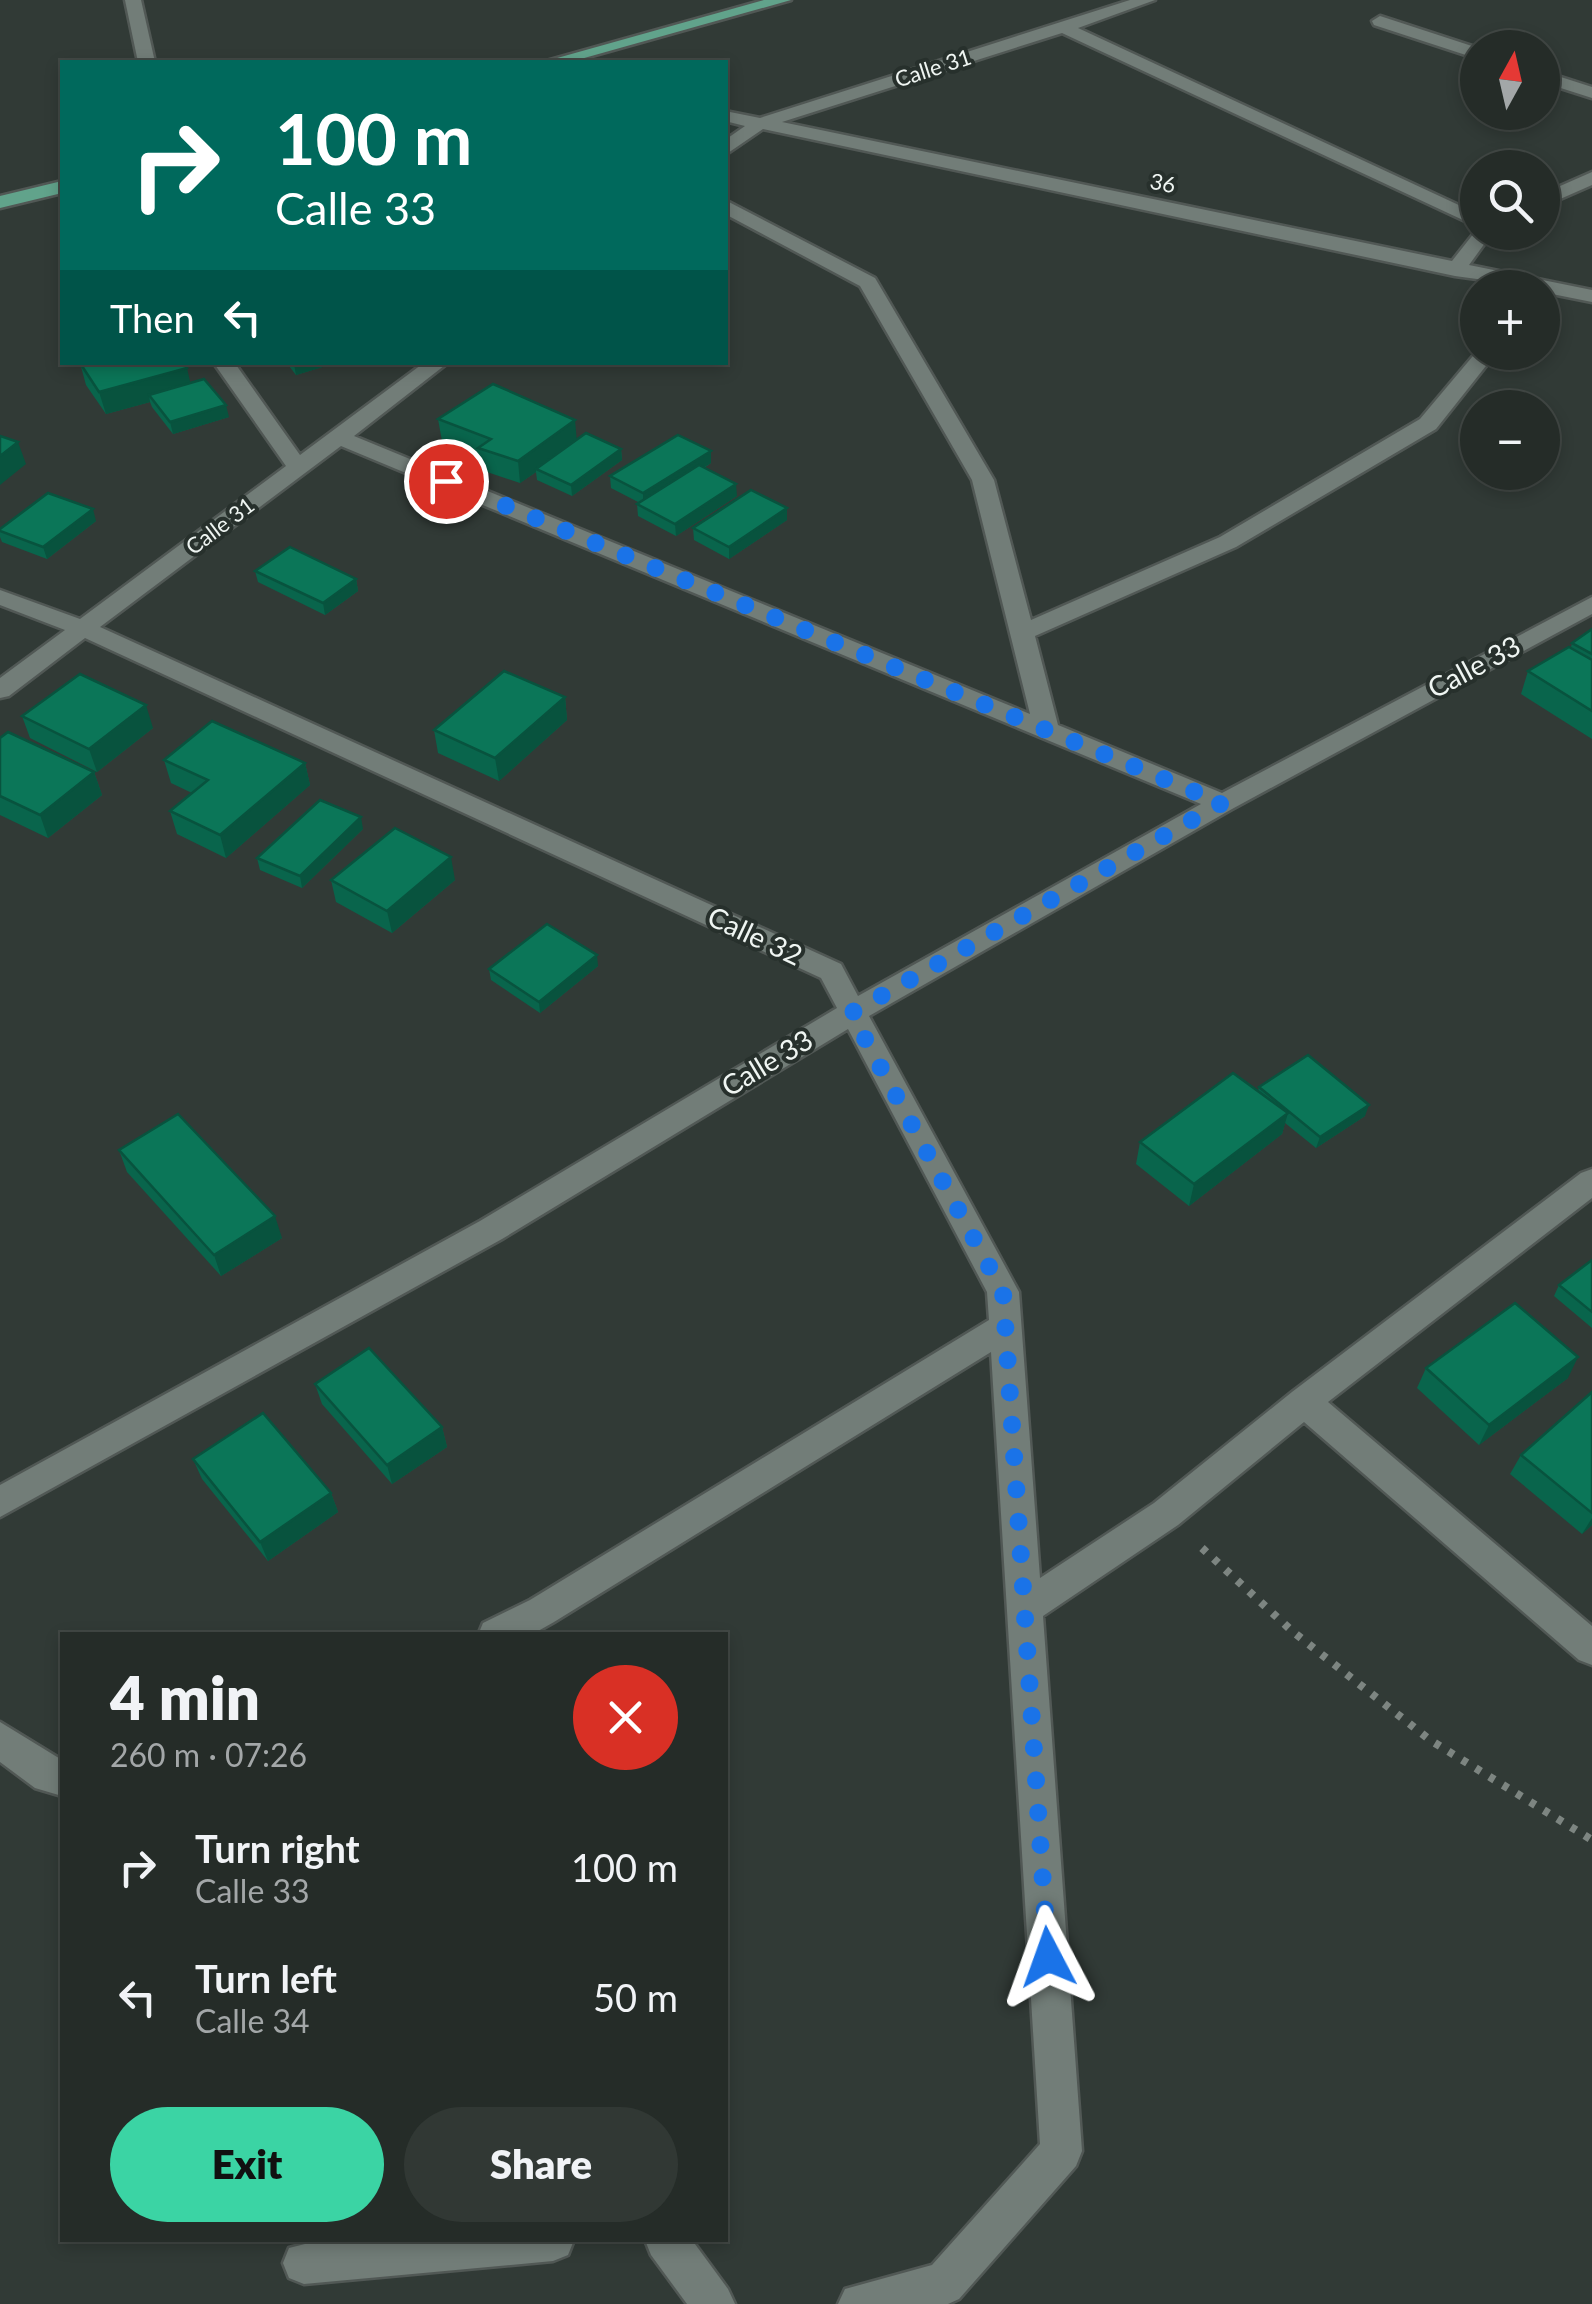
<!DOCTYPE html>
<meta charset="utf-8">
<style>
body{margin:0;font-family:Lato,sans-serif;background:#313834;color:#f1f3f6;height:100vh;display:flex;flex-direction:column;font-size:38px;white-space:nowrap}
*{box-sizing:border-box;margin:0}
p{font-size:32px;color:#a3a7a8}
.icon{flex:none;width:55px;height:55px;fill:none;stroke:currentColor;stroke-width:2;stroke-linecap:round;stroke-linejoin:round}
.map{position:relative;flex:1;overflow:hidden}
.panel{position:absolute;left:60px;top:1632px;width:668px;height:610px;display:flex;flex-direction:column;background:#252c28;border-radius:0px;box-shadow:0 5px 15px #0003,0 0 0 2px #424845}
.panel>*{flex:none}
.banner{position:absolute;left:60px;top:60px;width:668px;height:305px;border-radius:0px;box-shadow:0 5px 15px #0003,0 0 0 2px #424845;background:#00695c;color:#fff;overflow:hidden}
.needle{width:65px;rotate:8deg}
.controls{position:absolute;left:1460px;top:30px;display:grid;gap:20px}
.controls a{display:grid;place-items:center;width:100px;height:100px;border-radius:50%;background:#252c28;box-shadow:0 5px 15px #0003,0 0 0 2px #424845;font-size:50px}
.pin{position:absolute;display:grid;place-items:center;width:85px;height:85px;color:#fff;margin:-42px;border:5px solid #fff;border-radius:50%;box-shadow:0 2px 10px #0007}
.me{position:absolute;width:110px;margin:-55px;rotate:356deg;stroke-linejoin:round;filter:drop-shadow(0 0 8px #0008)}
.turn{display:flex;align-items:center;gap:35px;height:210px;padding:0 50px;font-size:45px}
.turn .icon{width:130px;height:130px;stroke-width:2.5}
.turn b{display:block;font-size:70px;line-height:85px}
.then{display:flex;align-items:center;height:95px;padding:0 50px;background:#0003;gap:20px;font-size:38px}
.round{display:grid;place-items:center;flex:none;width:105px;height:105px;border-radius:52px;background:#313834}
.summary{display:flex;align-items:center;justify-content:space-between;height:170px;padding:0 50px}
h1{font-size:60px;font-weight:800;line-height:75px}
.cta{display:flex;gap:20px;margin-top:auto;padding:20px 50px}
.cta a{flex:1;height:115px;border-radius:60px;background:#3bd4a4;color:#111;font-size:40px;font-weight:800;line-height:115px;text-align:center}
.cta a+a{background:#313834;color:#f1f3f6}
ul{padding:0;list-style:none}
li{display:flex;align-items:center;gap:30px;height:130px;padding:0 50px}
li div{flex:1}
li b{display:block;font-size:38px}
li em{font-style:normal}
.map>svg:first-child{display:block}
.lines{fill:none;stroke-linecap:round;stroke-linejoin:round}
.minor-casing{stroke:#515855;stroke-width:5}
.major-casing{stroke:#515855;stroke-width:5}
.path{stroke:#7d8581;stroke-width:8;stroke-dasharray:6 10;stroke-linecap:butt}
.minor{fill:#727d78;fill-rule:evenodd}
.major{fill:#61a38b;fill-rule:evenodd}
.wall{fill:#09654c}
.shaded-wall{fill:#08533e}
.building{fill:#0b7658;stroke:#08533e;stroke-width:2.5}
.route{stroke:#1a73e8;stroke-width:18;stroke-dasharray:0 32.4}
.labels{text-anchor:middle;stroke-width:8;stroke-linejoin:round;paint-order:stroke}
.far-street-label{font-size:22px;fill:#eff5f2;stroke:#27302c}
.street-label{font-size:28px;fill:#eff5f2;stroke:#27302c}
</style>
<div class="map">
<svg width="1592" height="2304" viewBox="0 0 1592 2304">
<rect width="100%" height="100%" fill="#313a36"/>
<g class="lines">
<defs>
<g id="minor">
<path d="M125 0H141L155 62H138Z"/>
<path d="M1130 0H1155L1078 28 1478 214V227L1062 33 782 122 1452 261 1478 228V232H1493L1469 265 1592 290V302L1542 292V288L1455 276 763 129 725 155V140L745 126 725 121V111L760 118Z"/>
<path d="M1380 16 1478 48V59L1374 25 1372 21Z"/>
<path d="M1542 71 1592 87V98L1542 82Z"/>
<path d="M1592 172V185L1542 207V194Z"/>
<path d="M725 200 875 278 994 480 1031 620 1220 537 1420 419 1478 350 1497 352 1436 429 1236 547 1035 636 1058 725 1222 793 1592 597V614L1232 809 869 1016 1019 1292 1040 1578 1154 1503 1292 1392 1581 1173 1592 1169V1198L1328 1402 1592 1626V1665L1579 1660 1304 1422 1178 1525 1043 1616 1082 2151 1076 2166 959 2299 948 2304H838L845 2289 932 2265 1040 2144 991 1352 554 1622 531 1635H478L483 1623 530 1600 989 1320 987 1292 848 1029 502 1239 0 1517V1485L480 1221 837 1008 821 978 85 638 9 696 0 698V678L65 630 0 605V590L80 619 286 466 213 362H234L300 455 425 362H449L354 436 1030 714 972 480 860 286 725 214ZM341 446 1201 804 858 996 841 964 100 627Z"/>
<path d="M0 1722 62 1760V1796L35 1788 0 1762Z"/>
<path d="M321 2240H574L568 2255 553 2261 304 2284 289 2278 283 2263 289 2248Z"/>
<path d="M645 2240H692L728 2289 735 2304H687L651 2255Z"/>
</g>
<g id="major">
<path d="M764 0H791L570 62H543Z"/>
<path d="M62 181V193L0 208V196Z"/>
</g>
</defs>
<!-- minor casing -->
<use href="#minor" class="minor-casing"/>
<!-- major casing -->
<use href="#major" class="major-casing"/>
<!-- path -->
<path class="path" d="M1202 1548 1292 1631 1430 1740 1592 1840"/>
<!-- minor -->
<use href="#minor" class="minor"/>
<!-- major -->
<use href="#major" class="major"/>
</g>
<!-- wall -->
<g class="wall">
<path d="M286 362H339L296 375Z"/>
<path d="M80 363 190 383 229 417 173 434 152 407 150 402 106 414 86 385Z"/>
<path d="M438 419 577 440 621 449 622 460 572 496 537 480 536 472 520 483 481 470 479 456 442 441Z"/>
<path d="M711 451V463L704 468 737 496 676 536 638 516 637 504 640 503 611 488 610 476Z"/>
<path d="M787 520 729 559 694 540 693 528Z"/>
<path d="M96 521 47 559 2 542 0 537V529Z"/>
<path d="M255 571 356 579 358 591 325 615 258 582Z"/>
<path d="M1592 629V739L1521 694 1528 671 1571 647 1572 643Z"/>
<path d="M565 697 567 720 499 781 438 753 434 730Z"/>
<path d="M22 716 153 728 97 772 30 738Z"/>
<path d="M0 738 94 772 102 795 48 838 0 815Z"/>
<path d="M164 760 305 763 310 785 226 858 177 834 170 811 192 793 171 783Z"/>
<path d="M363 829 302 888 260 870 257 858Z"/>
<path d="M331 880H455L392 933 336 902Z"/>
<path d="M598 966 540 1013 491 980 489 969Z"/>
<path d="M1259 1087 1365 1116 1316 1148 1285 1123 1282 1134 1189 1206 1136 1164 1140 1142 1258 1091Z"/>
<path d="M119 1150 282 1238 221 1276 127 1172Z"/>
<path d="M1592 1260V1328L1554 1296 1559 1285Z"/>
<path d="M1426 1368 1568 1378 1479 1445 1417 1388Z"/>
<path d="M315 1384 442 1427 447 1447 392 1484 322 1404Z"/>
<path d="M1592 1392V1525L1582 1534 1510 1474 1521 1455Z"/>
<path d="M193 1459 331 1493 338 1512 268 1561 202 1479Z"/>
</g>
<!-- shaded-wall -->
<g class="shaded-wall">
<path d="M299 362H339L296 375 294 364Z"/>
<path d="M187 368 192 390 149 395 150 402 106 414 99 392Z"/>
<path d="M226 405 229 417 173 434 170 422Z"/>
<path d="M575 420 577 442 536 469V472L520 483 518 461Z"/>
<path d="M18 442 26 464 0 485V456Z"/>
<path d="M621 449 622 460 572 496 571 485Z"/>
<path d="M711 451V463L643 505V493Z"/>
<path d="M736 484 737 496 676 536 675 524Z"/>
<path d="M787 508V520L729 559V547Z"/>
<path d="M93 509 96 521 47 559 43 547Z"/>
<path d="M356 579 358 591 325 615 323 603Z"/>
<path d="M565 697 567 720 499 781 495 758Z"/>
<path d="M146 705 153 728 97 772 89 749Z"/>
<path d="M305 763 310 785 226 858 220 835Z"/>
<path d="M94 772 102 795 48 838 40 815Z"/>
<path d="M361 817 363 829 302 888 300 876Z"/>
<path d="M451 857 455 880 392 933 387 911Z"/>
<path d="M597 955 598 966 540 1013 539 1002Z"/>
<path d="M1369 1105 1365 1116 1316 1148 1320 1137Z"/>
<path d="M1288 1113 1282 1134 1189 1206 1194 1184Z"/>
<path d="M275 1216 282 1238 221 1276 214 1255Z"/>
<path d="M1578 1357 1568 1378 1479 1445 1489 1425Z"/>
<path d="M442 1427 447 1447 392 1484 387 1465Z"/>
<path d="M331 1493 338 1512 268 1561 260 1542Z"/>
<path d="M1592 1518V1525L1582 1534Z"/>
</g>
<!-- building -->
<g class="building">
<path d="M82 362H183L187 368 99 392 80 363Z"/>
<path d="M204 379 226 405 170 422 149 395Z"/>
<path d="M493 384 575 420 518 461 478 448 491 439 438 419Z"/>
<path d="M586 433 621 449 571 485 536 469Z"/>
<path d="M678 435 711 451 643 493 610 476Z"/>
<path d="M0 436 18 442 0 456Z"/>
<path d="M699 465 736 484 675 524 637 504Z"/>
<path d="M751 490 787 508 729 547 693 528Z"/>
<path d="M48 493 93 509 43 547 0 531V529Z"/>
<path d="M290 547 356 579 323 603 255 571Z"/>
<path d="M1592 629V654L1572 643Z"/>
<path d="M1569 647 1592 660V711L1528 671Z"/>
<path d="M504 671 565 697 495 758 434 730Z"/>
<path d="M80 674 146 705 89 749 22 716Z"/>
<path d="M212 721 305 763 220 835 170 811 208 780 164 760Z"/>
<path d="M8 732 94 772 40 815 0 796V738Z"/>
<path d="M320 800 361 817 300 876 257 858Z"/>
<path d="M395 828 451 857 387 911 331 880Z"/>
<path d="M547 924 597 955 539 1002 489 969Z"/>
<path d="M1308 1055 1369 1105 1320 1137 1259 1087Z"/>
<path d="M1233 1073 1288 1113 1194 1184 1140 1142Z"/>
<path d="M178 1114 275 1216 214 1255 119 1150Z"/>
<path d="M1592 1260V1312L1559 1285Z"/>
<path d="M1515 1303 1578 1357 1489 1425 1426 1368Z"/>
<path d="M369 1348 442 1427 387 1465 315 1384Z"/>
<path d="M1592 1392V1513L1521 1455Z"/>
<path d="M263 1413 331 1493 260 1542 193 1459Z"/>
</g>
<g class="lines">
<!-- route -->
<path class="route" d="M446 481 1222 803 851 1013 1003 1292 1048 1957"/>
</g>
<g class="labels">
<!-- far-street labels -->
<g class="far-street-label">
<text transform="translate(933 68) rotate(-18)" y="8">Calle 31</text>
<text transform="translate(1163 183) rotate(12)" y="8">36</text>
<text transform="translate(220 526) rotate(-37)" y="8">Calle 31</text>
</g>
<!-- street labels -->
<g class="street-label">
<text transform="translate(1474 667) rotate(-28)" y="10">Calle 33</text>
<text transform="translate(755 936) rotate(25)" y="10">Calle 32</text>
<text transform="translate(767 1063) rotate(-31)" y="10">Calle 33</text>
</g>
</g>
</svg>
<div class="controls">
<a><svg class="needle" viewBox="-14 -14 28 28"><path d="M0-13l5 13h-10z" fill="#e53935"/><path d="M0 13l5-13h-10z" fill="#a3a7a8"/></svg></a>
<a><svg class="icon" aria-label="search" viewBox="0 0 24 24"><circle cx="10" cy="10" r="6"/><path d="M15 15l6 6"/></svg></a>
<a>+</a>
<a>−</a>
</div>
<div class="pin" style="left:446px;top:481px;background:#d93025"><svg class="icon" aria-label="arrive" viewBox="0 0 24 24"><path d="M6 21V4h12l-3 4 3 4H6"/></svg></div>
<svg class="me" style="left:1048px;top:1957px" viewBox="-20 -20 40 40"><path d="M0-17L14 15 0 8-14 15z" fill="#1a73e8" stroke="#fff" stroke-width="4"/></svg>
<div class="banner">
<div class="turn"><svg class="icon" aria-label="right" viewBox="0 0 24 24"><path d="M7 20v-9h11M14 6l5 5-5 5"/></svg><div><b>100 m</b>Calle 33</div></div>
<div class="then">Then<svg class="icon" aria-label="left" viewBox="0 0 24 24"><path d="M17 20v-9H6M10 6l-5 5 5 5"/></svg></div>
</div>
<section class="panel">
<div class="summary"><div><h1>4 min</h1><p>260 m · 07:26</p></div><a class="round" style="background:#d93025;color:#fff"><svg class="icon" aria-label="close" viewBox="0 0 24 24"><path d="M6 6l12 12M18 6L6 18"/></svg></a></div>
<ul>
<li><svg class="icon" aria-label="right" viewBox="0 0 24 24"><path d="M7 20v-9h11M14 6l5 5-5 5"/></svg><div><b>Turn right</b><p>Calle 33</p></div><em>100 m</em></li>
<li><svg class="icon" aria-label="left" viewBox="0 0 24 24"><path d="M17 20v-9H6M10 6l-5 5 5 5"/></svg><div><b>Turn left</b><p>Calle 34</p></div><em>50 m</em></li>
</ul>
<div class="cta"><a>Exit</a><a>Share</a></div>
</section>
</div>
